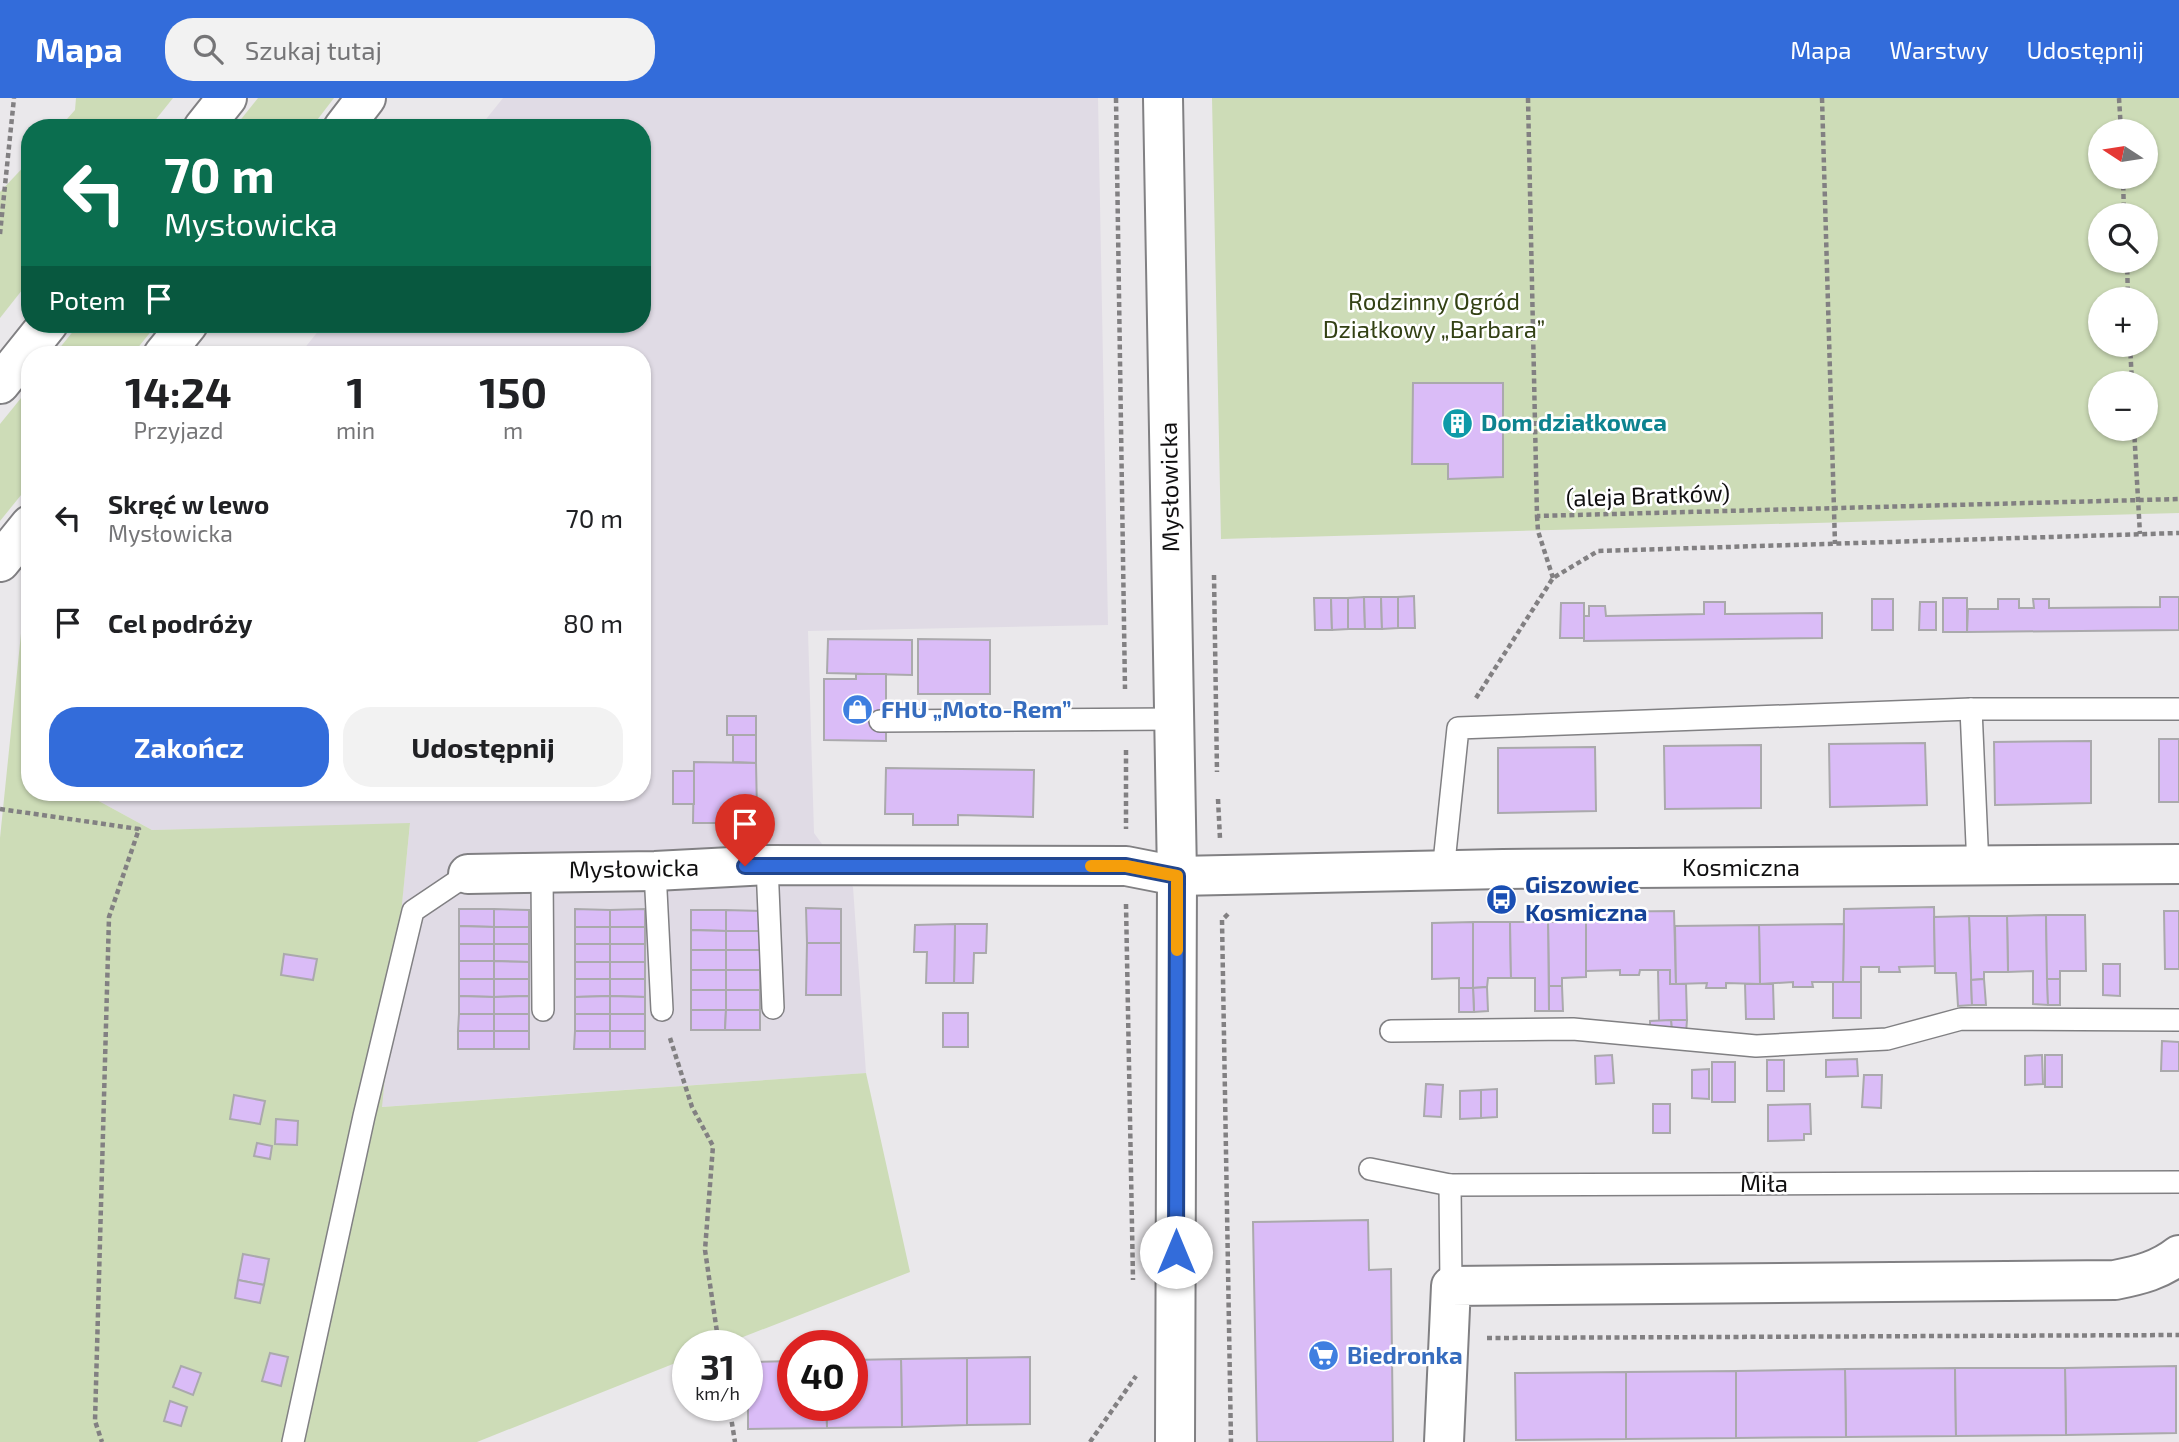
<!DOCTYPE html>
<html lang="pl">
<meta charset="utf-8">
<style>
body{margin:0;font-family:"Exo 2",sans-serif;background:#f2f2f2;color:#202124;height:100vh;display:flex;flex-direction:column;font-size:26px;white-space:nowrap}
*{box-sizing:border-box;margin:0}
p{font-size:23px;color:#757577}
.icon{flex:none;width:38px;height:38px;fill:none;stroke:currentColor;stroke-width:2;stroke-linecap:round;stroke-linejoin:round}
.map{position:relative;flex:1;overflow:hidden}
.details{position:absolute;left:21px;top:248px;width:630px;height:455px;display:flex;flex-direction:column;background:#fff;border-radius:28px;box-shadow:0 2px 5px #0004}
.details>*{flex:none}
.hud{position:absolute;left:21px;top:21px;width:630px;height:214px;border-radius:28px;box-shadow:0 2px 5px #0004;background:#0b6e4f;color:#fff;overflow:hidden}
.needle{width:46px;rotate:282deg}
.fabs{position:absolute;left:2088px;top:21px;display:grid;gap:14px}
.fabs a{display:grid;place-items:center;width:70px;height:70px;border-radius:50%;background:#fff;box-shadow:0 2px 5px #0004;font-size:35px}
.speed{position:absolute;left:672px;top:1232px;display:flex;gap:14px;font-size:35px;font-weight:700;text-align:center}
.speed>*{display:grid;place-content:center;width:91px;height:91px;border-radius:50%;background:#fff;box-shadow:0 2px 5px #0004;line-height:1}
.speed small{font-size:18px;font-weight:400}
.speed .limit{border:10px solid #d22;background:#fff;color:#111}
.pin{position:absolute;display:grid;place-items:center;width:60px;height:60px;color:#fff;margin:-72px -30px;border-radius:50% 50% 50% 0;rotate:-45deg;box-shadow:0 0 7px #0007}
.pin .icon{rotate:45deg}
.me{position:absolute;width:77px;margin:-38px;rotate:0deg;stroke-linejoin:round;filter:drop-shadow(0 0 5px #0008)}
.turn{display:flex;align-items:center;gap:24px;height:147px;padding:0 28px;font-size:32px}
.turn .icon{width:91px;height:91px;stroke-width:2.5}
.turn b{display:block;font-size:49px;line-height:60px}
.then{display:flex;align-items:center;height:66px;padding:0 28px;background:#0003;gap:14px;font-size:26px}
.eta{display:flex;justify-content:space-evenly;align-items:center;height:119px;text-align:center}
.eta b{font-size:42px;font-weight:700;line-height:49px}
.button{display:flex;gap:14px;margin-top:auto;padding:14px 28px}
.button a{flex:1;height:80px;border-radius:28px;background:#336cda;color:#fff;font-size:28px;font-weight:700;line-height:80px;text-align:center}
.button a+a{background:#f2f2f2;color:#202124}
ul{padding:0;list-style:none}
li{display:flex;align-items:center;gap:21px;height:105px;padding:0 28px}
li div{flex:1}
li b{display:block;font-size:26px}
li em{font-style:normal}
header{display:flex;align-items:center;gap:42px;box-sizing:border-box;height:98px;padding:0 35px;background:#336cda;color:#fff}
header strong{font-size:33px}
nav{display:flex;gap:38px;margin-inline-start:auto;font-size:24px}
.search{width:490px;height:63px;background:#f2f2f2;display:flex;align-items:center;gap:18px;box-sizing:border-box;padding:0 24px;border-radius:28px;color:#757577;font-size:26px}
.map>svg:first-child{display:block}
.built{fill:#e0dbe5}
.green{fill:#cddcb7;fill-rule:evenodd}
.building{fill:#dabcf7;stroke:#aaa9ac;stroke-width:2}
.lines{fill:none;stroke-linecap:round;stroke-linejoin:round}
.service-casing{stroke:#818083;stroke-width:24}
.minor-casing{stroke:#818083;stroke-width:42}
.tertiary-casing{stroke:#818083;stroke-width:42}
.motorway-casing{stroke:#818083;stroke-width:42}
.path{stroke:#828082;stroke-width:4.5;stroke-dasharray:5 3.5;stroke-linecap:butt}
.service{stroke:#fff;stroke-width:21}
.minor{stroke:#fff;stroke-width:38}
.tertiary{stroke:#fff;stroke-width:38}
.motorway{stroke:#fff;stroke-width:38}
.route-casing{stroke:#21468e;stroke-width:18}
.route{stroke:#336cda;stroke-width:12}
.slow{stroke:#f59e0b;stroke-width:12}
.labels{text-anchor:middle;stroke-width:5;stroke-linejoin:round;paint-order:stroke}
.park-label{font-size:24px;fill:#334114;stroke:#fff}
.culture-label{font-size:24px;font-weight:bold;fill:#0d838f;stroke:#fff;text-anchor:start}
.street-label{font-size:24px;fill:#100f10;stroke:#fff}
.shop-label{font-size:24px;font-weight:bold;fill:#366cbe;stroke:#fff;text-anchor:start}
.transit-label{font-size:24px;font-weight:bold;fill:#164399;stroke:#fff;text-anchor:start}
</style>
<header>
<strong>Mapa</strong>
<div class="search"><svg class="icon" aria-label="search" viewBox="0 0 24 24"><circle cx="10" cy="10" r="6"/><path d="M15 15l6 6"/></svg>Szukaj tutaj</div>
<nav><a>Mapa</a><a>Warstwy</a><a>Udostępnij</a></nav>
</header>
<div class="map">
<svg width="2179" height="1344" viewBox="0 0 2179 1344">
<rect width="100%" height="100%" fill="#eae8eb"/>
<!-- built -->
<path class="built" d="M503 0H1098L1108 527 808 533 814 735 853 789 866 975 381 1009 410 726 152 732 84 695H642V257H299L324 226H642V30H479Z"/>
<!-- green -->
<g class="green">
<path d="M76 0H173L149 30H59L75 12Z"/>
<path d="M258 0H334L311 30H234Z"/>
<path d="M1212 0H2179V415L1221 441ZM2100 33H2146V79H2100ZM2100 117H2146V163H2100ZM2100 201H2146V247H2100ZM2100 285H2146V331H2100Z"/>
<path d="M30 62V182L0 220V94Z"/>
<path d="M79 226H157L132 257H54Z"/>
<path d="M30 289V386L0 423V326Z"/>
<path d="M30 507V695H84L152 732 410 725 382 1009 866 975 910 1174 720 1248H688V1260L477 1344H0V740L23 516Z"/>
</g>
<!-- building -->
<g class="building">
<path d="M1413 285H1503V379L1448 381V366H1412Z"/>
<path d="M1414 498 1415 530H1398V499Z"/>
<path d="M1364 499 1365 531H1348V500Z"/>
<path d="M1364 499H1381L1382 531H1365Z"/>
<path d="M1381 499H1398V530L1382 531Z"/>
<path d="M2160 499H2179V532L1967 534 1968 511H1998V501H2019V510H2034L2033 501H2049V510L2160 509Z"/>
<path d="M1314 500H1331L1332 532H1315Z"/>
<path d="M1331 500H1348V531L1332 532Z"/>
<rect x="1943" y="500" width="24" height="34"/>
<rect x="1872" y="501" width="21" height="31"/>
<path d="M1704 504H1725V516L1822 515V540L1584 543V518H1589V508H1605L1606 518 1704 516Z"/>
<path d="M1920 504H1936V532H1919Z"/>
<path d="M1561 505H1584V540H1560Z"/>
<path d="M828 541 912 542V577L827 575Z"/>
<path d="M918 541 990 542V596H918Z"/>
<path d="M856 576H886V643L824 642V581H856Z"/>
<rect x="727" y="618" width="29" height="19"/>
<path d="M733 637H756V665L733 664Z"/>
<rect x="2159" y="641" width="20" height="63"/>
<path d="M2091 643V705L1995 707 1994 644Z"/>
<path d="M1925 645 1927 707 1830 709 1829 646Z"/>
<path d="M1761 647V710L1665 711 1664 648Z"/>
<path d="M1595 649 1596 713 1498 715V650Z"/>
<path d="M694 664 756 665 757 714 724 713V725H693Z"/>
<path d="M886 670 1034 672 1033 719 958 717V727H913V716H885Z"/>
<rect x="673" y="673" width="21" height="33"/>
<path d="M1934 809 1935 868 1899 869 1900 874H1879V869H1861V884H1843L1844 811Z"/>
<path d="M806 810 841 811V845H807Z"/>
<path d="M459 811H494V829L459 828Z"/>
<path d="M494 811 529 812V829H494Z"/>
<path d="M575 811 610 812V829H575Z"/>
<path d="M645 811V829H610V812Z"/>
<path d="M691 812H726V833L691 832Z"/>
<path d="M726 812 761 813V833H726Z"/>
<path d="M1674 813 1676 886H1670V872H1640L1639 877H1620V872L1586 873V814Z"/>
<path d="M2164 813H2179V871H2165Z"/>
<path d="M2046 817 2048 907 2033 906V873L2008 874 2007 818Z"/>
<path d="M2046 817H2085L2086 873H2060V881H2047Z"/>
<path d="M1969 818H2007L2008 874H1984V881L1971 882Z"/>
<path d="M1969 818 1972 907 1958 908 1956 875H1935L1934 819Z"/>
<path d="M1586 823V879L1562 880V888H1549L1548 824Z"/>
<path d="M1473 824V890H1459V880L1432 881V825Z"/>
<path d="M1473 824H1510L1511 880H1488L1487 889 1473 890Z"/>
<path d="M1510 824H1548L1549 913H1535V880H1511Z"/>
<path d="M955 826H987L986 855H974L973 885H954Z"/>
<path d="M955 826 954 885H926L927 854H914L915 827Z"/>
<path d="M1844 826 1843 884H1812L1813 889H1793V884L1760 886 1759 827Z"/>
<path d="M1759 827 1760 886 1726 885V890H1706L1707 885 1676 886 1675 828Z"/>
<path d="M459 828 494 829V846H459Z"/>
<rect x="494" y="829" width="35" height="17"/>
<rect x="575" y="829" width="35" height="17"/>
<rect x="610" y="829" width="35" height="17"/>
<path d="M691 832 726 833V852H691Z"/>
<rect x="726" y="833" width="35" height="19"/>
<path d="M807 845H841V897H806Z"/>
<rect x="459" y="846" width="35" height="17"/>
<path d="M494 846H529V864L494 863Z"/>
<rect x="575" y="846" width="35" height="18"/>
<rect x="610" y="846" width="35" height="18"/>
<rect x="691" y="852" width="35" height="20"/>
<path d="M726 852H761L760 872H726Z"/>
<path d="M284 856 317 861 313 882 281 877Z"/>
<rect x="459" y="863" width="35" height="18"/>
<path d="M494 863 529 864V881H494Z"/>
<rect x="575" y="864" width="35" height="17"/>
<rect x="610" y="864" width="35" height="17"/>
<path d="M2103 866H2120V898L2103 897Z"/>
<rect x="691" y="872" width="35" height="20"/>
<rect x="726" y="872" width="34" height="20"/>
<path d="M1658 872H1670V886H1686L1687 922 1659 923Z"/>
<path d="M459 881H494V899L459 898Z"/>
<path d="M494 881H529V898L494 899Z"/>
<path d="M575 881H610V898L575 899Z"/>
<path d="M610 881H645V899L610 898Z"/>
<path d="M1984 881 1986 907H1972L1971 882Z"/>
<path d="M2047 881H2060V907H2048Z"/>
<rect x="1833" y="884" width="28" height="36"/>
<path d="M1745 886H1773L1774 921H1746Z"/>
<path d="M1549 888H1562L1563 913H1549Z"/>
<path d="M1487 889 1488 913 1474 914 1473 890Z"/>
<path d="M1459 890H1473L1474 914H1459Z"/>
<rect x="691" y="892" width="35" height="20"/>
<rect x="726" y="892" width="34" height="20"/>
<path d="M459 898 494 899V916H459Z"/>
<path d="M529 898V916H494V899Z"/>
<path d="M610 898 645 899V916H610Z"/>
<path d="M610 898V916H575V899Z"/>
<path d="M691 912H726L725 932H691Z"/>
<path d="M726 912H760V932H725Z"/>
<rect x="943" y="915" width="25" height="34"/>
<path d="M459 916H494V933H458Z"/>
<rect x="494" y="916" width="35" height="17"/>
<rect x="575" y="916" width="35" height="17"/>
<rect x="610" y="916" width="35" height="17"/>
<path d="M1671 922H1687L1686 935 1672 936Z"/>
<path d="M1671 922 1672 936H1650V923Z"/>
<rect x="458" y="933" width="36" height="18"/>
<rect x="494" y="933" width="35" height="18"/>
<path d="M575 933H610V951H574Z"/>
<rect x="610" y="933" width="35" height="18"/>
<path d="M2162 943 2179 944V973H2161Z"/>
<path d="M1612 957 1614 985 1596 986 1595 958Z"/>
<path d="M2042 957 2043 986 2025 987V958Z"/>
<rect x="2045" y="957" width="17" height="32"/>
<path d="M1857 961 1858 978 1826 979V962Z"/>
<rect x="1767" y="962" width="17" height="31"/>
<rect x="1712" y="964" width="23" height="40"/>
<path d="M1709 971V1001L1692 1000V972Z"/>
<path d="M1864 977H1882L1881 1010 1862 1009Z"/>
<path d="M1426 986 1443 987 1441 1019 1424 1018Z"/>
<path d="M1497 991V1019L1481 1020V992Z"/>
<path d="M1481 992V1020L1460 1021V993Z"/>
<path d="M234 997 265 1003 260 1026 230 1021Z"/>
<rect x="1653" y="1006" width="17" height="29"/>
<path d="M1810 1006 1811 1036H1804V1042L1768 1043V1007Z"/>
<path d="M276 1021 298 1023 297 1047 275 1046Z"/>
<path d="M257 1045 272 1048 270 1061 254 1058Z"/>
<path d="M1368 1122 1369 1172 1391 1171 1393 1344H1257L1253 1124Z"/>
<path d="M243 1156 269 1161 264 1187 238 1182Z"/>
<path d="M238 1182 264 1187 260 1205 235 1200Z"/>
<path d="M270 1255 288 1259 281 1288 262 1283Z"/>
<path d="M1030 1259V1326L967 1327V1260Z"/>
<path d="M967 1260V1327L902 1329 901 1261Z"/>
<path d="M901 1261 902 1329 827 1330 826 1307H852V1262Z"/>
<path d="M793 1263V1307H826L827 1330 748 1331V1264Z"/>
<path d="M181 1268 201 1275 193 1297 173 1289Z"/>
<path d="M2176 1268V1335L2066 1337 2065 1270Z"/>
<path d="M1955 1270 1956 1338 1846 1339 1845 1271Z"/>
<path d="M1955 1270H2065L2066 1337 1956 1338Z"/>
<path d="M1845 1271 1846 1339 1736 1340V1273Z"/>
<path d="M1736 1273V1340L1626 1341V1274Z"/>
<path d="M1626 1274V1341L1516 1342 1515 1275Z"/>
<path d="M170 1303 187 1309 181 1328 164 1323Z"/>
</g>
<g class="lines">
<defs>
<g id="service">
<path d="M1971 611 1978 769"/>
<path d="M880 623 1175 621"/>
<path d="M767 767 773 910"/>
<path d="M542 773 543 912"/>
<path d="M655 773 662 912"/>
<path d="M1443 774 1458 630 1971 611H2179"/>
<path d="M1391 933 1573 931 1756 948 1887 941 1961 921 2179 922"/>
<path d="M1370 1071 1450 1087"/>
<path d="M1451 1188 1450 1087 2179 1084"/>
<path d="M293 1344 364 1018 413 813 468 776"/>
</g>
<g id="minor">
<path d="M468 776 655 773 767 767 1126 768 1177 778"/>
<path d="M1444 1344 1451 1188 2115 1182C2140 1177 2160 1172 2179 1157"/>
</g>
<g id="tertiary">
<path d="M1163 0 1177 778 1175 1344"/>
<path d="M1177 778 1503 771 2179 766"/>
</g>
<g id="motorway">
<path d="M203 30 227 0"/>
<path d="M343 30 366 0"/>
<path d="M163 257 188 226"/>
<path d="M0 286 48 226"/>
<path d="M0 464 30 427"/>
</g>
</defs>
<!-- service casing -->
<use href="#service" class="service-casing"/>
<!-- minor casing -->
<use href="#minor" class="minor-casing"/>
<!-- tertiary casing -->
<use href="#tertiary" class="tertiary-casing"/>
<!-- motorway casing -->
<use href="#motorway" class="motorway-casing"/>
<!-- path -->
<g class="path">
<path d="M1116 0 1125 591"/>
<path d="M1528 0 1537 418 2179 401"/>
<path d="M1822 0 1835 446"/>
<path d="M2119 0 2121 33"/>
<path d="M2123 79 2124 117"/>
<path d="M0 136 14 0"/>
<path d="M2127 163 2128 201"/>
<path d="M2130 247 2132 285"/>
<path d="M2134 331 2140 436"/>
<path d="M1537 418 1538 433 1553 480"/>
<path d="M1214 477 1217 674"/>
<path d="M1476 600 1553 480 1598 453 2179 435"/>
<path d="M1126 652V731"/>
<path d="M1218 701 1220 741"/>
<path d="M0 711 139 731 109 819 95 1323 102 1344"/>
<path d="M1126 806 1133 1182"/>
<path d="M1228 816 1222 822 1231 1344"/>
<path d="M670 940 692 1009 713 1048 705 1152 719 1248"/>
<path d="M1487 1240 2179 1237"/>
<path d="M729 1307 735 1344"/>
<path d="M1090 1344 1136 1278"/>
</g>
<!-- service -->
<use href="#service" class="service"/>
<!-- minor -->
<use href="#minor" class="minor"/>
<!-- tertiary -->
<use href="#tertiary" class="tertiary"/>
<!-- motorway -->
<use href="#motorway" class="motorway"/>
</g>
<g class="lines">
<defs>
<path id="route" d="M745 768H1126L1177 778 1176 1154"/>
</defs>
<!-- route casing -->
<use href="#route" class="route-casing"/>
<!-- route -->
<use href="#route" class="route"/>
<!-- slow -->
<path class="slow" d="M1091 768H1126L1177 778V852"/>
</g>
<!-- icons -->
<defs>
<symbol id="building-disc" viewBox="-11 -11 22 22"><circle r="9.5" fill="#0f9aa8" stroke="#fff"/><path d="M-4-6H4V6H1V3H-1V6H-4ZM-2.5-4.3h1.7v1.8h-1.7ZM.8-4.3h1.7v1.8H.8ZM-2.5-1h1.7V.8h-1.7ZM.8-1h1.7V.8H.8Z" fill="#fff"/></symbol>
<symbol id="shop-disc" viewBox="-11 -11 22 22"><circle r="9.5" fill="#3f7fe0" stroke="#fff"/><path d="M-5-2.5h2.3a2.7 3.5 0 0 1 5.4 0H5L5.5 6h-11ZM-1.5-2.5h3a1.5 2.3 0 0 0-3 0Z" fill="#fff"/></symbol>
<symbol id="bus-disc" viewBox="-11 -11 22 22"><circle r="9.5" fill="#1a4fb4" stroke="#fff"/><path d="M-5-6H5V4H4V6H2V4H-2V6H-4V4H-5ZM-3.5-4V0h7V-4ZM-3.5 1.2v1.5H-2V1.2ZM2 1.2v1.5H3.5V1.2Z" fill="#fff"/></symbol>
<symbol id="supermarket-disc" viewBox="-11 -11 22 22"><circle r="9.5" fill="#3f7fe0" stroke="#fff"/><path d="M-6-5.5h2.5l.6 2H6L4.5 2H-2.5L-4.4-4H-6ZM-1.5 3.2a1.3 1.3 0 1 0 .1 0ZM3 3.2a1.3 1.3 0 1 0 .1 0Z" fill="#fff"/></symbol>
</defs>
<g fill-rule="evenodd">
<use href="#building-disc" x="1440" y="308" width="35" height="35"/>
<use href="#shop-disc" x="840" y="594" width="35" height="35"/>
<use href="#bus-disc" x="1484" y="784" width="35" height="35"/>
<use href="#supermarket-disc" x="1306" y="1240" width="35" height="35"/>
</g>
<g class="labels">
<!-- park labels -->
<g class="park-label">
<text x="1434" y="212">Rodzinny Ogród<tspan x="1434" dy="28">Działkowy „Barbara”</tspan></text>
</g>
<!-- culture labels -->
<g class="culture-label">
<text x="1481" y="333">Dom działkowca</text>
</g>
<!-- street labels -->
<g class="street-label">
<text transform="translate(1170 389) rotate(-91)" y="8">Mysłowicka</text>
<text transform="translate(1648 398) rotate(-2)" y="8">(aleja Bratków)</text>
<text x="1741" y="778">Kosmiczna</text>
<text transform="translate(634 771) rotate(-1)" y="8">Mysłowicka</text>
<text x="1764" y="1094">Miła</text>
</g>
<!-- shop labels -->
<g class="shop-label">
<text x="881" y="620">FHU „Moto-Rem”</text>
<text x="1347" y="1266">Biedronka</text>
</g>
<!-- transit labels -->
<g class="transit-label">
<text x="1525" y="795">Giszowiec<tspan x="1525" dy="28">Kosmiczna</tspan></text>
</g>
</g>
</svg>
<div class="fabs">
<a><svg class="needle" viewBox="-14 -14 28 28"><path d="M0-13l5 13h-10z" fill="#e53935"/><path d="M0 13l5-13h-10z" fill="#757577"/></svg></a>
<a><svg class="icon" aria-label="search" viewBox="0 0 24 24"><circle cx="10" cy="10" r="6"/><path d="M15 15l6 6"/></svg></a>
<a>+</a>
<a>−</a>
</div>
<div class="speed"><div>31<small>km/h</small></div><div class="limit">40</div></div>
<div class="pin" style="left:745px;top:768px;background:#d93025"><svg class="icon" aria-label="arrive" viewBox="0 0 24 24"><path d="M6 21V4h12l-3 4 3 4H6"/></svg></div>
<svg class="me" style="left:1176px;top:1154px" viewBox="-20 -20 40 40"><circle r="19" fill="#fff"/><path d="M0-13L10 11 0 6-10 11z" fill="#336cda"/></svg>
<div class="hud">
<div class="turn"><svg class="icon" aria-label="left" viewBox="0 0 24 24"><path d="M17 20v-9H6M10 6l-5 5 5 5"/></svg><div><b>70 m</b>Mysłowicka</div></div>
<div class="then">Potem<svg class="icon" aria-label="arrive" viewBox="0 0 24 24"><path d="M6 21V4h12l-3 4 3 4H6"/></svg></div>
</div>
<section class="details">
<div class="eta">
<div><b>14:24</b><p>Przyjazd</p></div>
<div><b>1</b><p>min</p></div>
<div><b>150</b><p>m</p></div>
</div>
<ul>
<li><svg class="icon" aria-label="left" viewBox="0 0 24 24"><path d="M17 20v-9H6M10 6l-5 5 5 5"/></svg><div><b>Skręć w lewo</b><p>Mysłowicka</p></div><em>70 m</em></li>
<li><svg class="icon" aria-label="arrive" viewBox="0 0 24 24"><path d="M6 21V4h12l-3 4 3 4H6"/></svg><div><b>Cel podróży</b></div><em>80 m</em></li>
</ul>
<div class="button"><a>Zakończ</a><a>Udostępnij</a></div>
</section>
</div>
